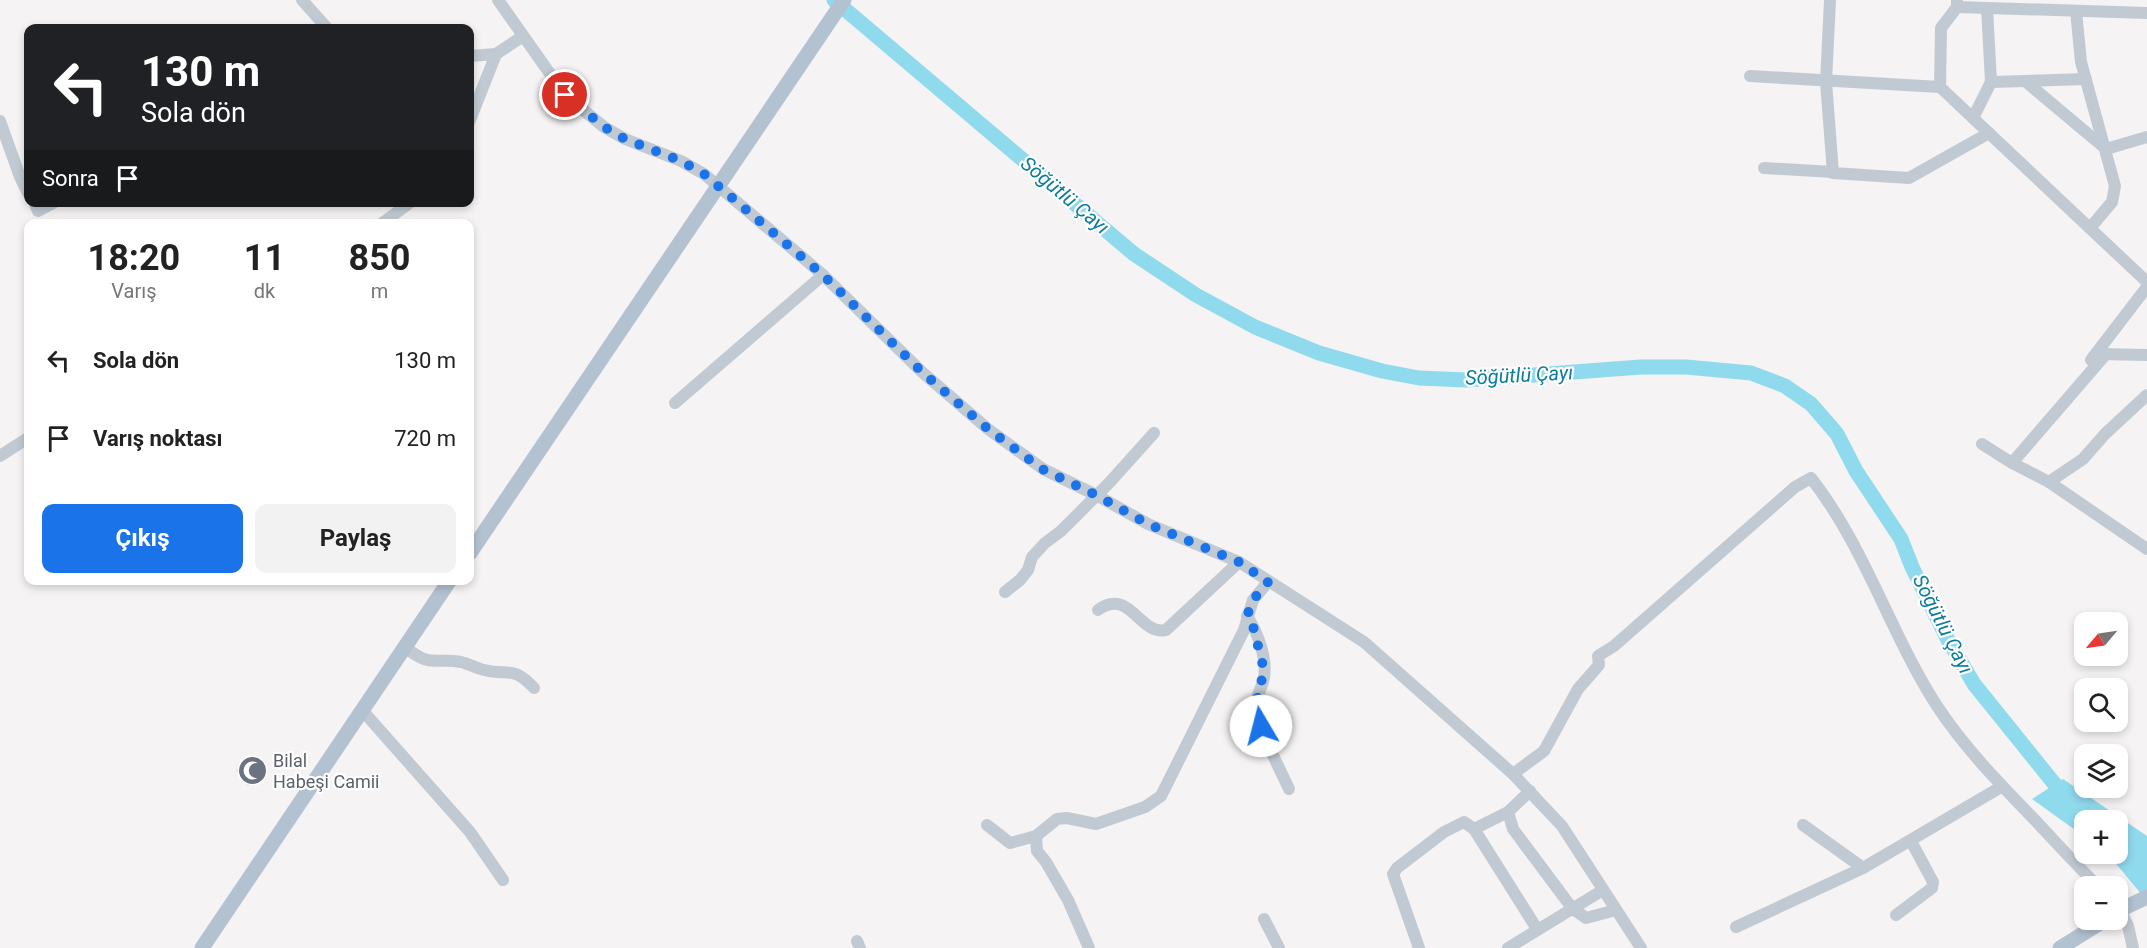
<!DOCTYPE html>
<html lang="tr">
<meta charset="utf-8">
<style>
body{margin:0;font-family:Roboto,sans-serif;background:#f2f2f2;color:#222;height:100vh;display:flex;flex-direction:column;font-size:22px;white-space:nowrap}
*{box-sizing:border-box;margin:0}
p{font-size:20px;color:#767676}
.icon{flex:none;width:33px;height:33px;fill:none;stroke:currentColor;stroke-width:2;stroke-linecap:round;stroke-linejoin:round}
.map{position:relative;flex:1;overflow:hidden}
.side{position:absolute;left:24px;top:219px;width:450px;height:366px;display:flex;flex-direction:column;background:#fff;border-radius:12px;box-shadow:0 3px 9px #0003}
.side>*{flex:none}
.guide{position:absolute;left:24px;top:24px;width:450px;height:183px;border-radius:12px;box-shadow:0 3px 9px #0003;background:#202124;color:#fff;overflow:hidden}
.needle{width:39px;rotate:241deg}
.tools{position:absolute;left:2074px;top:612px;display:grid;gap:12px}
.tools a{display:grid;place-items:center;width:54px;height:54px;border-radius:12px;background:#fff;box-shadow:0 3px 9px #0003;font-size:30px}
.pin{position:absolute;display:grid;place-items:center;width:51px;height:51px;color:#fff;margin:-26px;border:3px solid #fff;border-radius:50%;box-shadow:0 2px 6px #0007}
.me{position:absolute;width:66px;margin:-33px;rotate:352deg;stroke-linejoin:round;filter:drop-shadow(0 0 4px #0008)}
.turn{display:flex;align-items:center;gap:21px;height:126px;padding:0 18px;font-size:27px}
.turn .icon{width:78px;height:78px;stroke-width:2.5}
.turn b{display:block;font-size:42px;line-height:51px}
.then{display:flex;align-items:center;height:57px;padding:0 18px;background:#0003;gap:12px;font-size:22px}
.eta{display:flex;justify-content:space-evenly;align-items:center;height:102px;text-align:center}
.eta b{font-size:36px;font-weight:700;line-height:42px}
.button{display:flex;gap:12px;margin-top:auto;padding:12px 18px}
.button a{flex:1;height:69px;border-radius:12px;background:#1a73e8;color:#fff;font-size:24px;font-weight:700;line-height:69px;text-align:center}
.button a+a{background:#f2f2f2;color:#222}
ul{padding:0;list-style:none}
li{display:flex;align-items:center;gap:18px;height:78px;padding:0 18px}
li div{flex:1}
li b{display:block;font-size:22px}
li em{font-style:normal}
.map>svg:first-child{display:block}
.water{fill:#90daee}
.lines{fill:none;stroke-linecap:round;stroke-linejoin:round}
.river{stroke:#90daee;stroke-width:15}
.building{fill:#cdcfd5;stroke:#d7d9de;stroke-width:1.5}
.minor{stroke:#c1cad2;stroke-width:12}
.major{stroke:#b3c2d1;stroke-width:15}
.route{stroke:#1a73e8;stroke-width:10;stroke-dasharray:0 18}
.labels{text-anchor:middle;stroke-width:4.5;stroke-linejoin:round;paint-order:stroke}
.worship-label{font-size:18px;fill:#5b616d;stroke:#fff;text-anchor:start}
.water-label{font-size:20px;font-style:italic;fill:#0c7c9b;stroke:#fff}
</style>
<div class="map">
<svg width="2147" height="948" viewBox="0 0 2147 948">
<rect width="100%" height="100%" fill="#f5f3f3"/>
<!-- water -->
<path class="water" d="M2063 779 2147 836V901L2108 854H2118V820H2085V837L2032 799Z"/>
<g class="lines">
<!-- river -->
<path class="river" d="M834 0 1134 254 1196 295 1255 327 1319 353 1382 371 1419 378 1466 380 1641 367H1686L1751 373 1785 386 1811 404 1837 434 1856 471 1901 539 1912 567 1948 640 1974 684 2057 787 2092 820"/>
</g>
<!-- building -->
<path class="building" d="M257 757 267 772 248 785 237 770Z"/>
<g class="lines">
<!-- minor -->
<g class="minor">
<path d="M302 0 327 28"/>
<path d="M498 0 565 95 604 127 625 139 681 161 704 174 822 274 922 372 988 429 1043 469 1096 495 1148 524 1239 562 1364 642 1513 774 1562 826 1641 948"/>
<path d="M1830 0 1826 82 1833 173 1909 178 1989 133"/>
<path d="M1957 0V7L1941 28 1940 87 2147 282"/>
<path d="M1957 7 2147 13"/>
<path d="M2076 11 2081 62 2115 186 2112 202 2090 228"/>
<path d="M470 56 496 54"/>
<path d="M1750 76 1940 87"/>
<path d="M2025 81 2106 149 2147 137"/>
<path d="M1991 82 2086 79"/>
<path d="M1973 118 1991 82 1987 8"/>
<path d="M470 120 496 54 523 36"/>
<path d="M0 121 20 177 28 193"/>
<path d="M1764 168 1833 172"/>
<path d="M34 202 38 211 55 202"/>
<path d="M381 224 411 202"/>
<path d="M2100 354 2147 355"/>
<path d="M2091 360 2147 287"/>
<path d="M675 403 823 275"/>
<path d="M1982 444 2012 463 2106 354"/>
<path d="M0 456 28 438"/>
<path d="M2012 463 2049 482 2083 459 2105 434 2147 395"/>
<path d="M2049 482 2147 549"/>
<path d="M1005 592 1020 580 1028 570 1032 557 1045 543 1061 531 1110 482 1154 433"/>
<path d="M1098 610C1130 587 1140 636 1166 630L1239 562"/>
<path d="M1247 616C1258 633 1269 662 1263 682 1260 691 1255 698 1257 708 1262 736 1277 763 1289 789"/>
<path d="M405 647C432 669 434 657 461 662 469 664 476 668 484 670 508 676 513 665 534 688"/>
<path d="M362 710 470 832 503 880"/>
<path d="M1513 774 1544 751 1578 689 1599 665 1598 656 1614 646 1795 487 1811 478C1865 547 1890 633 1937 706 1964 747 1998 782 2032 817 2054 840 2075 864 2098 886"/>
<path d="M1530 791 1508 812 1513 829 1572 908 1586 918 1616 910"/>
<path d="M987 825 1010 843 1036 836 1057 819 1067 818 1096 824 1145 807 1161 796 1244 630 1253 600 1268 582"/>
<path d="M1803 825 1863 868"/>
<path d="M1474 829 1508 812"/>
<path d="M1036 836 1037 851 1046 862 1068 900 1089 948"/>
<path d="M2118 906 2128 926 2133 948"/>
<path d="M1896 915 1932 888 1933 882 1911 841"/>
<path d="M1264 919 1279 948"/>
<path d="M1736 927 1863 868 2001 787"/>
<path d="M857 941 860 948"/>
<path d="M1419 948 1393 874 1397 868 1444 832 1464 822 1474 829 1537 929"/>
<path d="M1508 948 1603 890"/>
</g>
<!-- major -->
<g class="major">
<path d="M470 553 844 0"/>
<path d="M2118 911 2147 897"/>
<path d="M202 948 450 580"/>
<path d="M2060 948 2105 920"/>
</g>
</g>
<g class="lines">
<!-- route -->
<path class="route" d="M565 95 604 127 625 139 681 161 704 174 823 275 922 372 988 429 1042 469 1096 495 1148 524 1239 562 1268 582 1253 600 1247 616 1253 626 1264 670 1256 705 1261 726"/>
</g>
<!-- icons -->
<defs>
<symbol id="mosque-disc" viewBox="-11 -11 22 22"><circle r="9.5" fill="#6b7280" stroke="#fff"/><path d="M3.5-4.9A6 6 0 1 0 3.5 4.9A5 5 0 1 1 3.5-4.9Z" fill="#fff"/></symbol>
</defs>
<g fill-rule="evenodd">
<use href="#mosque-disc" x="236" y="754" width="33" height="33"/>
</g>
<g class="labels">
<!-- worship labels -->
<g class="worship-label">
<text x="273" y="767">Bilal<tspan x="273" dy="21">Habeşi Camii</tspan></text>
</g>
<!-- water labels -->
<g class="water-label">
<text transform="translate(1065 195) rotate(40)" y="7">Söğütlü Çayı</text>
<text transform="translate(1519 375) rotate(-3)" y="7">Söğütlü Çayı</text>
<text transform="translate(1943 624) rotate(63)" y="7">Söğütlü Çayı</text>
</g>
</g>
</svg>
<div class="tools">
<a><svg class="needle" viewBox="-14 -14 28 28"><path d="M0-13l5 13h-10z" fill="#e53935"/><path d="M0 13l5-13h-10z" fill="#767676"/></svg></a>
<a><svg class="icon" aria-label="search" viewBox="0 0 24 24"><circle cx="10" cy="10" r="6"/><path d="M15 15l6 6"/></svg></a>
<a><svg class="icon" aria-label="layers" viewBox="0 0 24 24"><path d="M12 4l9 5-9 5-9-5zM3 14l9 5 9-5"/></svg></a>
<a>+</a>
<a>−</a>
</div>
<div class="pin" style="left:565px;top:95px;background:#d93025"><svg class="icon" aria-label="arrive" viewBox="0 0 24 24"><path d="M6 21V4h12l-3 4 3 4H6"/></svg></div>
<svg class="me" style="left:1261px;top:726px" viewBox="-20 -20 40 40"><circle r="19" fill="#fff"/><path d="M0-13L10 11 0 6-10 11z" fill="#1a73e8"/></svg>
<div class="guide">
<div class="turn"><svg class="icon" aria-label="left" viewBox="0 0 24 24"><path d="M17 20v-9H6M10 6l-5 5 5 5"/></svg><div><b>130 m</b>Sola dön</div></div>
<div class="then">Sonra<svg class="icon" aria-label="arrive" viewBox="0 0 24 24"><path d="M6 21V4h12l-3 4 3 4H6"/></svg></div>
</div>
<section class="side">
<div class="eta">
<div><b>18:20</b><p>Varış</p></div>
<div><b>11</b><p>dk</p></div>
<div><b>850</b><p>m</p></div>
</div>
<ul>
<li><svg class="icon" aria-label="left" viewBox="0 0 24 24"><path d="M17 20v-9H6M10 6l-5 5 5 5"/></svg><div><b>Sola dön</b></div><em>130 m</em></li>
<li><svg class="icon" aria-label="arrive" viewBox="0 0 24 24"><path d="M6 21V4h12l-3 4 3 4H6"/></svg><div><b>Varış noktası</b></div><em>720 m</em></li>
</ul>
<div class="button"><a>Çıkış</a><a>Paylaş</a></div>
</section>
</div>
